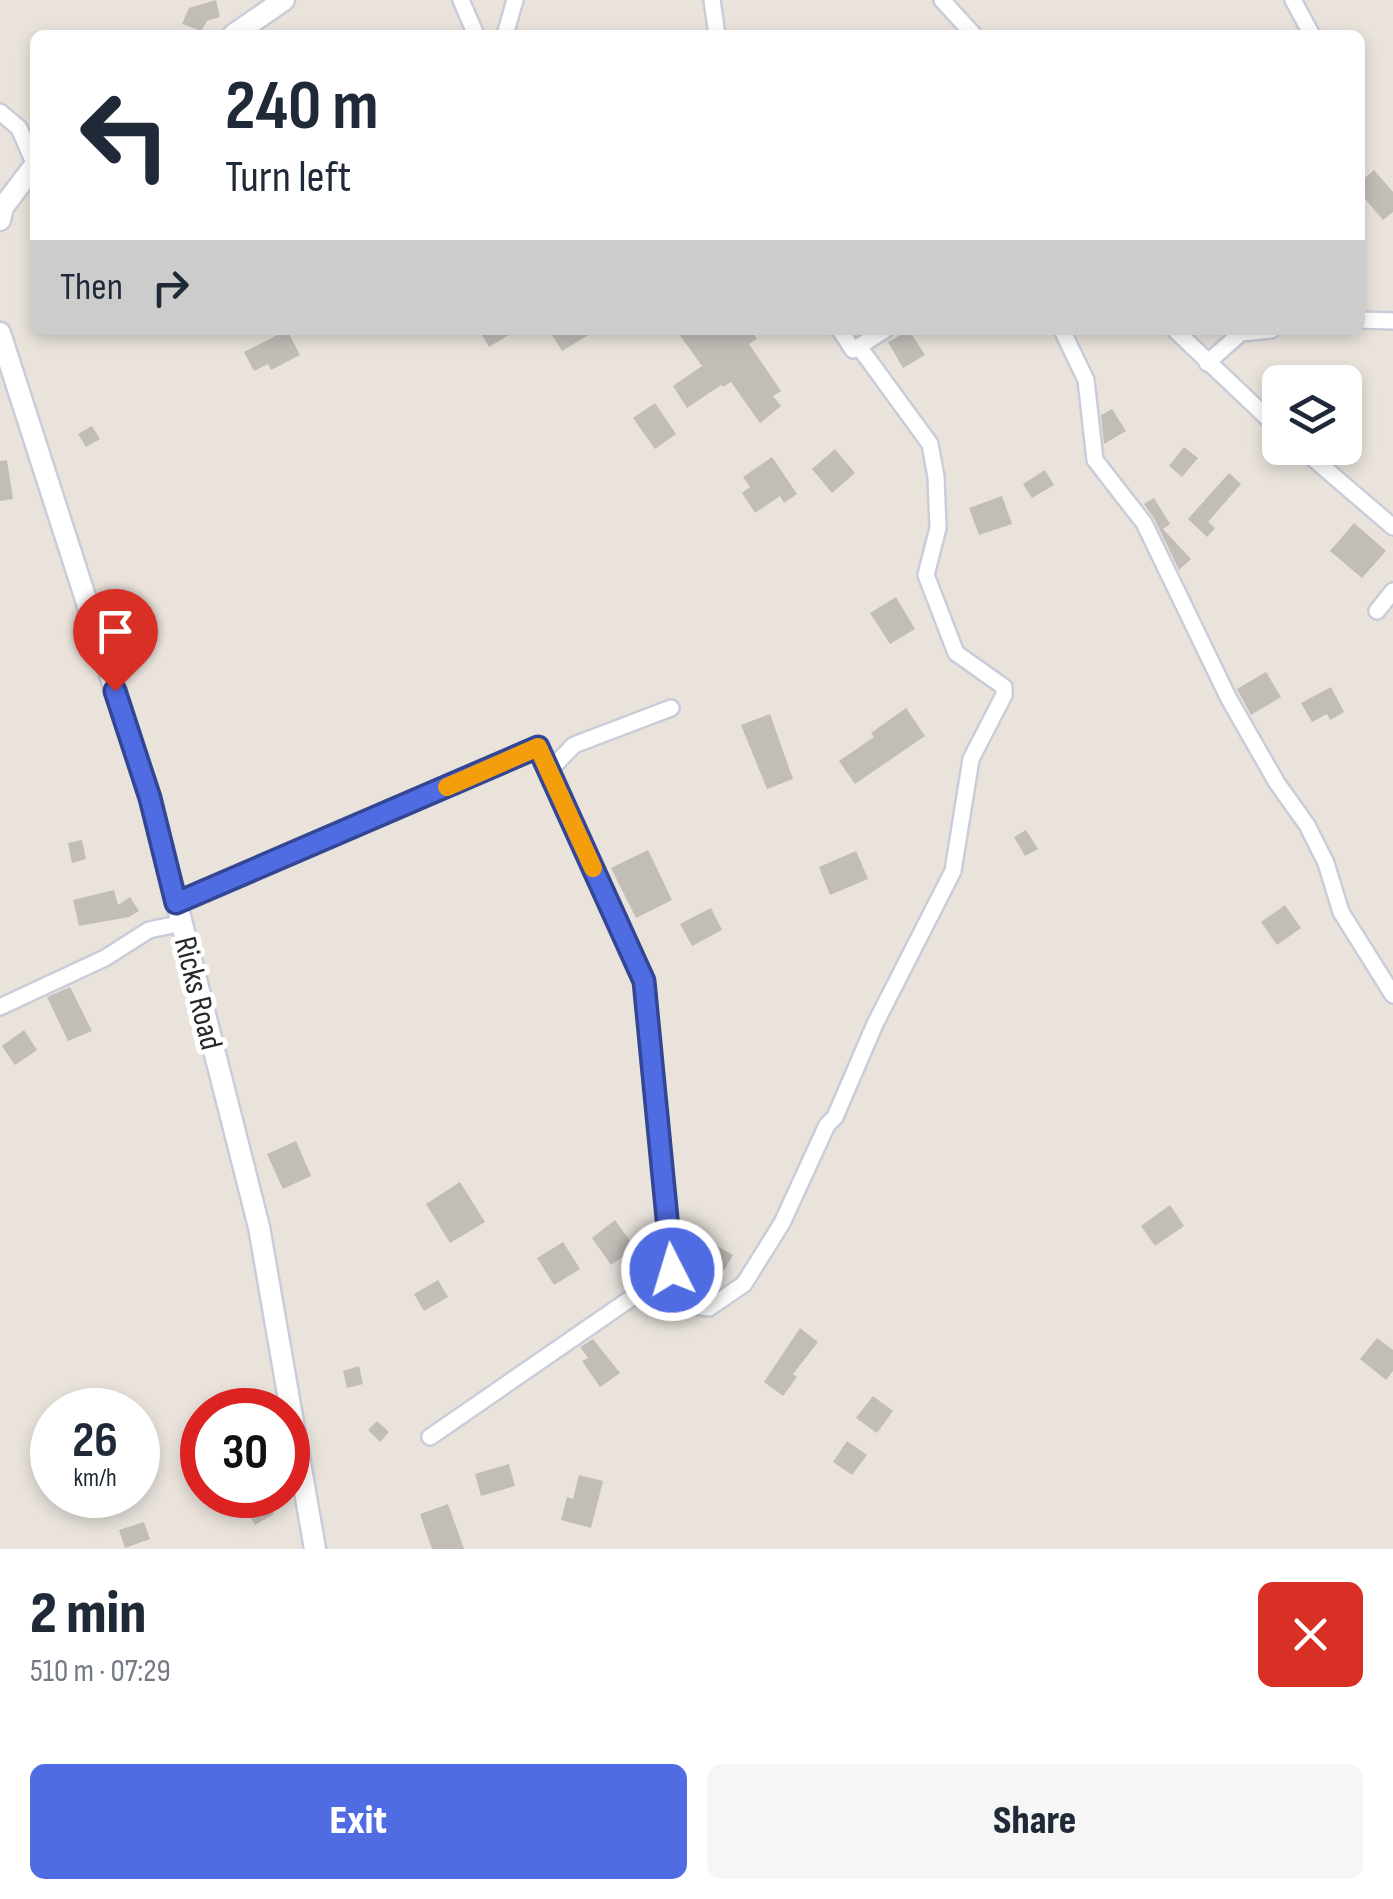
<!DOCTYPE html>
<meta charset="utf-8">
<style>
body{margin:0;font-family:"Sofia Sans Condensed",sans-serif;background:#f6f6f7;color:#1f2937;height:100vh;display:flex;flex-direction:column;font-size:38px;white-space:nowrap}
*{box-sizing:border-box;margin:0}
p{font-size:32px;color:#747a83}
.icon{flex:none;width:55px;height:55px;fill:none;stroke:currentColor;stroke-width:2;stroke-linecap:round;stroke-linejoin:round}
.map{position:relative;height:1549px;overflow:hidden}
.side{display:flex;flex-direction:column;background:#fff;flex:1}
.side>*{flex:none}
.top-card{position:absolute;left:30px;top:30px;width:1335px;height:305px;border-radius:15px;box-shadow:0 5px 15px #0003;background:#fff;color:#1f2937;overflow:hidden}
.buttons{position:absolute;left:1262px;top:365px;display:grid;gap:20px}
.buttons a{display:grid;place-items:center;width:100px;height:100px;border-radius:15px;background:#fff;box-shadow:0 5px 15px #0003;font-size:50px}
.speed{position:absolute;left:30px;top:1388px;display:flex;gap:20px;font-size:50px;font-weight:700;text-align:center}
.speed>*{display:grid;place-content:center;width:130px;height:130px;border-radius:50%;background:#fff;box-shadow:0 5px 15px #0003;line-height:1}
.speed small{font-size:25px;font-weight:400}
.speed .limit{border:15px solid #d22;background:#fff;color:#111}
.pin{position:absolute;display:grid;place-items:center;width:85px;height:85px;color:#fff;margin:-102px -42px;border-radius:50% 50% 50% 0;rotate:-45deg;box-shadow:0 0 10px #0007}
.pin .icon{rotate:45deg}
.me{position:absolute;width:110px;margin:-55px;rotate:355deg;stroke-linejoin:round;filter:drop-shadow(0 0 8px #0008)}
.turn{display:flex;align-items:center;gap:35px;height:210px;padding:0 30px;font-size:45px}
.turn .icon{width:130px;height:130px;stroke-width:2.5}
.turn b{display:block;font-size:70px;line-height:85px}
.then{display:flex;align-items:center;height:95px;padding:0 30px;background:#0003;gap:20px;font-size:38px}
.round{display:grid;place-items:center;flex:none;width:105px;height:105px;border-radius:15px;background:#f6f6f7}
.head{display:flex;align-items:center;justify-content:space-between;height:170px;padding:0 30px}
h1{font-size:60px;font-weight:800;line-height:75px}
.primary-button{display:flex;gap:20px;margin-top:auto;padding:20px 30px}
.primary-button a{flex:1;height:115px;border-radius:15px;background:#4f6ce3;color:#fff;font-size:40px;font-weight:800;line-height:115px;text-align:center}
.primary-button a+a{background:#f6f6f7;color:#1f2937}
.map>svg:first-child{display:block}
.building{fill:#c2bdb7}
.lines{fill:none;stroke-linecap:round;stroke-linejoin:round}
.minor-casing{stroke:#cacdd9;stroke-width:20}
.tertiary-casing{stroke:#cacdd9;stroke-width:25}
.minor{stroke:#fff;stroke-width:15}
.tertiary{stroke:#fff;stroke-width:20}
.route-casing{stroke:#334694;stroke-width:25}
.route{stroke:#4f6ce3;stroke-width:18}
.slow{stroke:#f59e0b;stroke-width:18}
.labels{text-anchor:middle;stroke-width:10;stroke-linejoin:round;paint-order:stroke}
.street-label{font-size:32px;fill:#282828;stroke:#fff}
</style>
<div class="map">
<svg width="1393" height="1549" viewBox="0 0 1393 1549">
<rect width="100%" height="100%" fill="#e9e3dc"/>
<!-- building -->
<g class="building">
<path d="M216 0 220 17 207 21 201 31 182 24 189 8Z"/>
<path d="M1374 170 1393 192V212L1383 220 1360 193V182Z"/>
<path d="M287 330 300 355 271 370 268 364 254 371 244 352Z"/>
<path d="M479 330H517L489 347Z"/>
<path d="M549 330H597L562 351Z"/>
<path d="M676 330H751L757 339 749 344 781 391 773 396 781 406 760 423 731 382 723 387 721 385 687 408 673 386 702 366Z"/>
<path d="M909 330 925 355 903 368 888 342Z"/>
<path d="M655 403 676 434 655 449 633 418Z"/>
<path d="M1112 409 1126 431 1104 444 1101 415Z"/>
<path d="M92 426 100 439 86 447 78 434Z"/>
<path d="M1184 447 1198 458 1182 477 1169 466Z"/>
<path d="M835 449 855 473 832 493 812 469Z"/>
<path d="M772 457 797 494 784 503 780 496 755 513 742 493 750 487 743 477Z"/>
<path d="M7 460 13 499 0 501V461Z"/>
<path d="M1045 470 1054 485 1032 498 1023 484Z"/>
<path d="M1229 473 1241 484 1208 522 1215 528 1207 537 1188 519Z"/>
<path d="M1002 496 1012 524 979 535 969 508Z"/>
<path d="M1154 498 1170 524 1163 529 1191 559 1179 570 1154 518 1144 504Z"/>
<path d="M1354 523 1386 551 1362 578 1330 551Z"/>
<path d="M896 597 915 629 890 644 870 613Z"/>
<path d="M1266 672 1281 697 1251 715 1237 689Z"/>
<path d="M1331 687 1344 712 1330 720 1327 714 1312 722 1301 703Z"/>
<path d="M906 708 925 736 855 784 839 761 874 737 871 733Z"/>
<path d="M770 714 793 779 767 789 741 725Z"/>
<path d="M1026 830 1038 849 1025 856 1014 837Z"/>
<path d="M82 840 86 859 72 863 68 843Z"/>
<path d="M648 850 672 900 636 918 611 868Z"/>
<path d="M856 851 868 879 830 895 819 867Z"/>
<path d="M114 890 118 905 130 897 139 911 129 917 79 926 73 900Z"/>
<path d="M1285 905 1301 928 1277 945 1261 922Z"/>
<path d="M711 908 722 930 692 946 680 924Z"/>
<path d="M70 987 92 1031 68 1041 47 997Z"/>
<path d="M24 1030 37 1050 15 1065 2 1046Z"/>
<path d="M296 1141 311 1176 283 1189 267 1154Z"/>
<path d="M460 1182 485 1222 450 1243 426 1204Z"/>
<path d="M1170 1205 1184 1226 1155 1246 1141 1226Z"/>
<path d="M615 1220 635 1248 611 1265 592 1238Z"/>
<path d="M693 1232 733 1255 716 1284 683 1265 682 1252Z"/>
<path d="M563 1242 580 1269 554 1285 537 1258Z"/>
<path d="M438 1280 448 1297 424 1311 414 1294Z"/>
<path d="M800 1328 818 1342 793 1374 797 1377 783 1396 764 1382Z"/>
<path d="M1377 1338 1393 1350V1371L1386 1380 1360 1359Z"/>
<path d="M593 1339 620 1373 600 1387 582 1361 588 1358 580 1347Z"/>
<path d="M359 1366 363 1384 347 1388 343 1371Z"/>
<path d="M873 1396 893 1411 877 1433 856 1418Z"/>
<path d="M377 1421 389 1432 380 1442 368 1430Z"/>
<path d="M847 1441 867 1455 852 1475 833 1462Z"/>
<path d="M509 1464 515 1486 481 1496 475 1474Z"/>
<path d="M579 1475 603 1481 591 1528 561 1520 567 1497 573 1499Z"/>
<path d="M238 1495H263L274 1514 255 1525Z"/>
<path d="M448 1504 464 1549H432L420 1514Z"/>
<path d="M144 1522 150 1539 125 1548 119 1530Z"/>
</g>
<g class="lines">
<defs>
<g id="minor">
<path d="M461 0 476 35"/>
<path d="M712 0 717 35"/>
<path d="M942 0 974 35"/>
<path d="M1293 0 1312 35"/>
<path d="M505 35 515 0"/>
<path d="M0 112 19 128 35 165"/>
<path d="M1360 320 1393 321"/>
<path d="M840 330 853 350 885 330"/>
<path d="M1062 330 1086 380 1095 460 1144 523 1229 699 1277 783 1307 825 1326 863 1341 912 1393 995"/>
<path d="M1175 330 1280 430"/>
<path d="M1207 363 1241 333 1271 330"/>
<path d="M1301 448 1393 527"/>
<path d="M1377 611 1393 591"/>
<path d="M549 771 574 745 671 708"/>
<path d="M176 903 538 747 645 981 672 1270 430 1437"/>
<path d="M0 1007 105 958 149 930 182 923"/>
<path d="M667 1302 709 1308 744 1284 782 1223 827 1125 835 1117 875 1024 953 871 971 759 1004 695V687L956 653 926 575 938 528 936 477 930 444 860 348"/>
</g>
<g id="tertiary">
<path d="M233 35 284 0"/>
<path d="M0 220 3 207 35 165"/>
<path d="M0 333 150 798 259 1227 315 1549"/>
</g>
</defs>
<!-- minor casing -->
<use href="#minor" class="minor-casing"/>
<!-- tertiary casing -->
<use href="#tertiary" class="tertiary-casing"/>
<!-- minor -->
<use href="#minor" class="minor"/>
<!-- tertiary -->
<use href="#tertiary" class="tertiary"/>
</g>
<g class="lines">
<defs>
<path id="route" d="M115 691 150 798 176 903 538 747 644 981 672 1270"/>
</defs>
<!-- route casing -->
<use href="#route" class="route-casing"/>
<!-- route -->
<use href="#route" class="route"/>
<!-- slow -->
<path class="slow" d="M447 787 538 747 593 868"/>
</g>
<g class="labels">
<!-- street labels -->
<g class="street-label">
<text transform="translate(199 993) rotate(76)" y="11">Ricks Road</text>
</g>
</g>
</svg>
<div class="buttons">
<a><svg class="icon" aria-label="layers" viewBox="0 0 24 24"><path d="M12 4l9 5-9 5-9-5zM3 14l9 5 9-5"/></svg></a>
</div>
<div class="speed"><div>26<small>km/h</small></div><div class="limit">30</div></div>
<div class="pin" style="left:115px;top:691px;background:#d93025"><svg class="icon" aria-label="arrive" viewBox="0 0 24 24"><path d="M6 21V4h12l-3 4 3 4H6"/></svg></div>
<svg class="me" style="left:672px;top:1270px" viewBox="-20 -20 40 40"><circle r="17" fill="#4f6ce3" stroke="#fff" stroke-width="3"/><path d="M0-11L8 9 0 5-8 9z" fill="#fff"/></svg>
<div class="top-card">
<div class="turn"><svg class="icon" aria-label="left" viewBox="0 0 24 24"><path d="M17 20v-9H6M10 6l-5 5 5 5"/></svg><div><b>240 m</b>Turn left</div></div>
<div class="then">Then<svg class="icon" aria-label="right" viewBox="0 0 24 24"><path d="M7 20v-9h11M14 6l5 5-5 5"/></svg></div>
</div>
</div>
<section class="side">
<div class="head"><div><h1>2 min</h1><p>510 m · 07:29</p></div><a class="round" style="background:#d93025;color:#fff"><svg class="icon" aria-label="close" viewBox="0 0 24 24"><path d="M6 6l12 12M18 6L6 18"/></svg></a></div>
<div class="primary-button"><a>Exit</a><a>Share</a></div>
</section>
